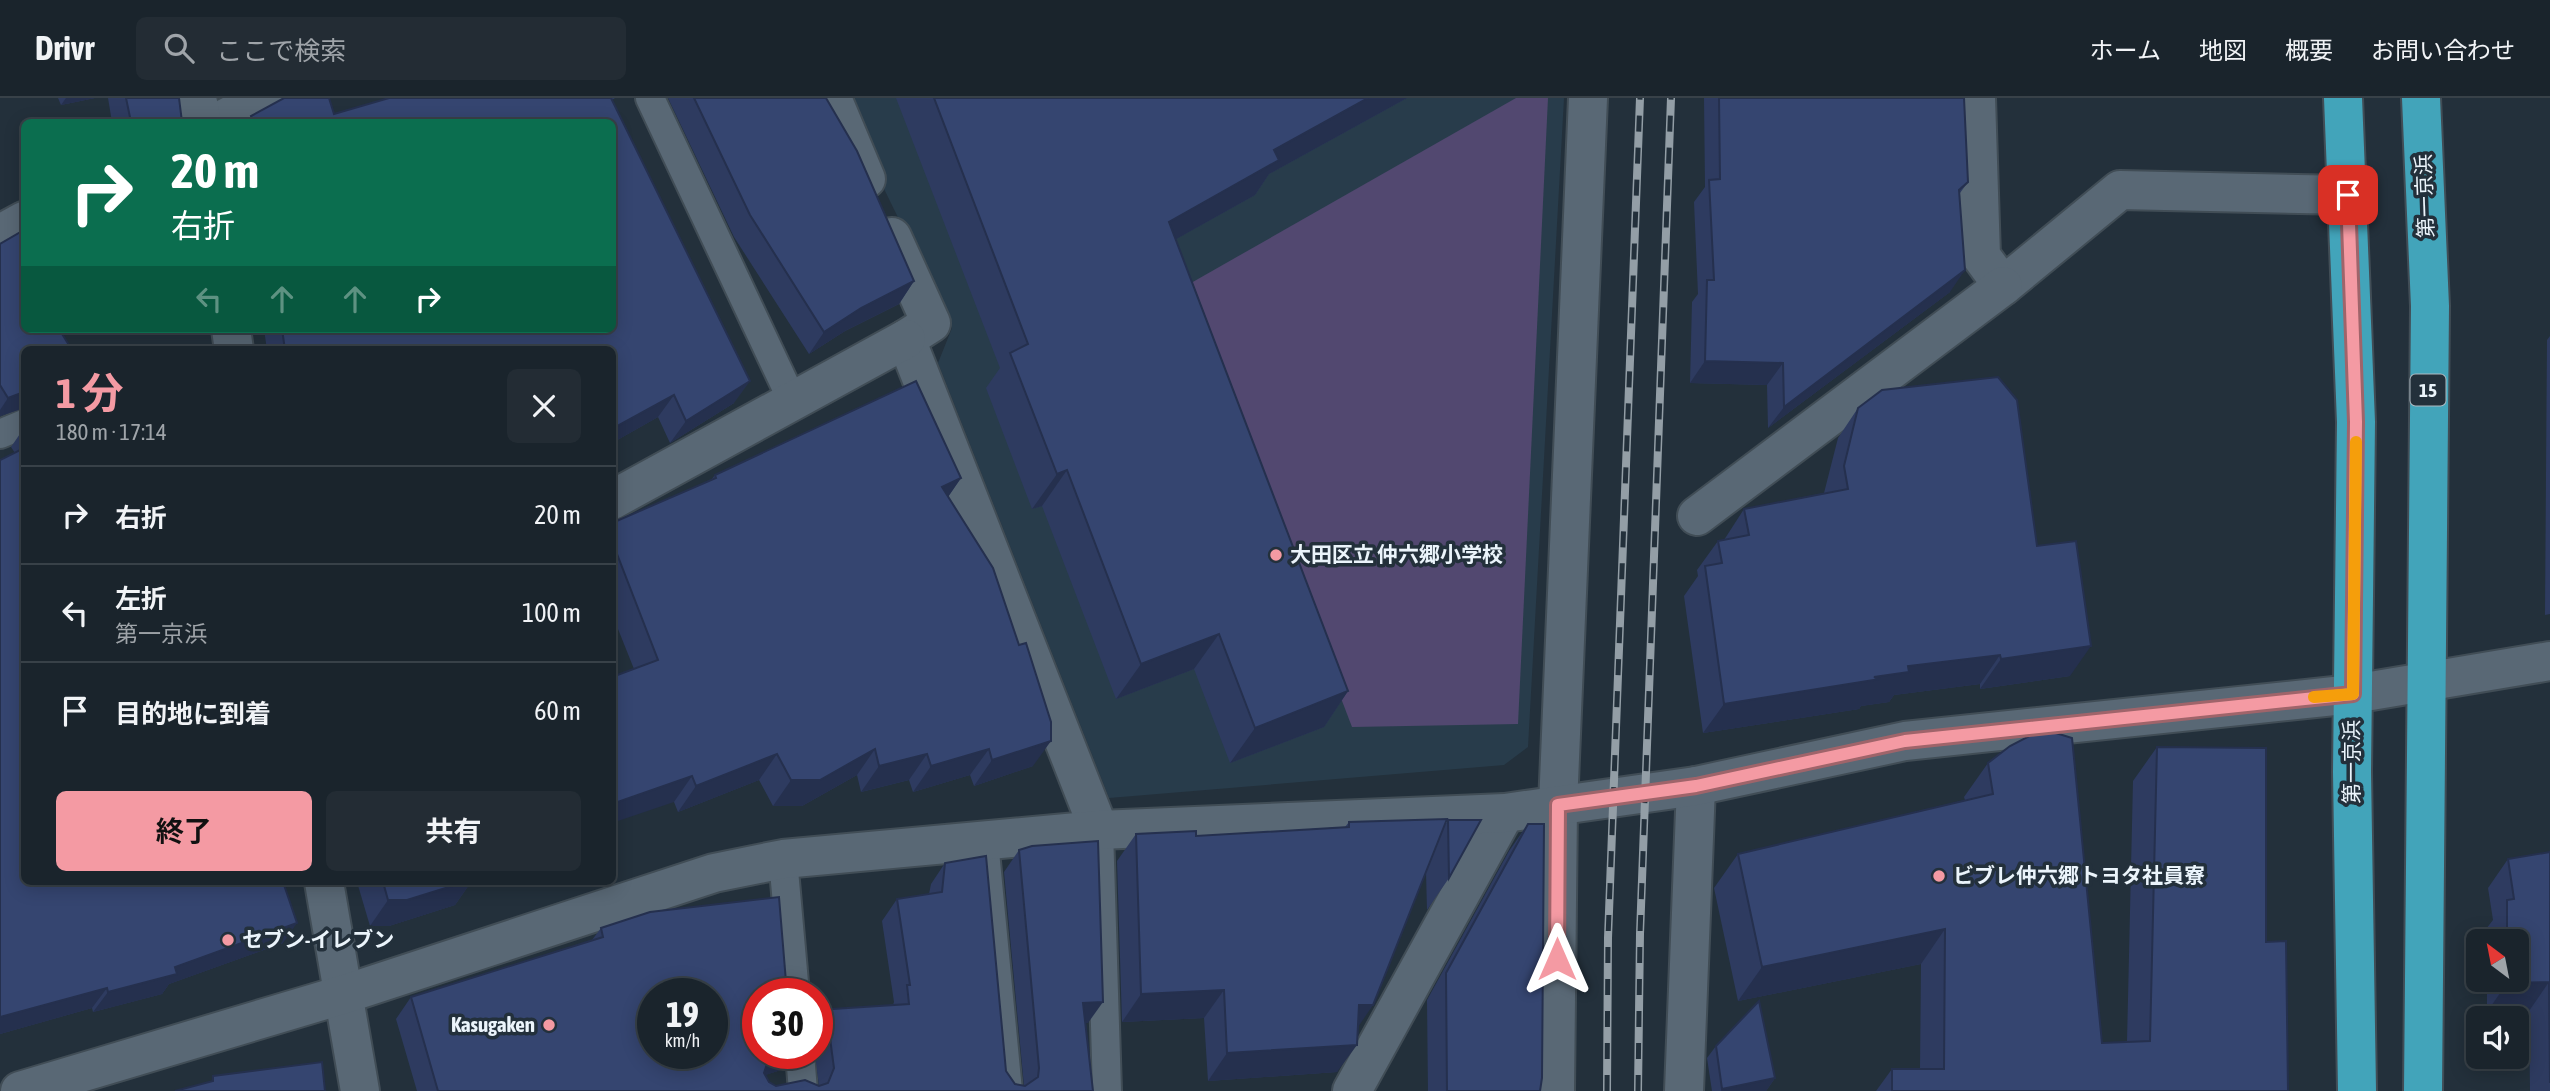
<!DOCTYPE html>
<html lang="ja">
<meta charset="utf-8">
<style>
body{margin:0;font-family:"Asap Condensed","Noto Sans JP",sans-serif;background:#232c34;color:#f1f3f6;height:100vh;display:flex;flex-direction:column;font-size:26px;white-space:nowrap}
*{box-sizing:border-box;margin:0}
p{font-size:23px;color:#9fa4a9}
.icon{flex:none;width:38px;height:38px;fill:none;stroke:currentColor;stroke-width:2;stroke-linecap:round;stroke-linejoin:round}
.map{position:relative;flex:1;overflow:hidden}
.panel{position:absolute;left:21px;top:248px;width:595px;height:539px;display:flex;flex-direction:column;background:#1a242c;border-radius:10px;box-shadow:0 4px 18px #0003,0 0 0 2px #384148}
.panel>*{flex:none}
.banner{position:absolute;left:21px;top:21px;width:595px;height:214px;border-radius:10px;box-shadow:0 4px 18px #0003,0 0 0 2px #384148;background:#0b6e4f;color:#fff;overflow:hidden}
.needle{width:46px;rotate:328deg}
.controls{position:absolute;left:2466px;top:831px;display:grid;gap:14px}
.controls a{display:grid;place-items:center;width:63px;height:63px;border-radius:10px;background:#1a242c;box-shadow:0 4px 18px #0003,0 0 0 2px #384148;font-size:35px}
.speed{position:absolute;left:637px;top:880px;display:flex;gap:14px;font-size:35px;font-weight:700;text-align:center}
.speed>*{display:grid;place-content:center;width:91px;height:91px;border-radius:50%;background:#1a242c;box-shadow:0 4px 18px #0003,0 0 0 2px #384148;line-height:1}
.speed small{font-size:18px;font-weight:400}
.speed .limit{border:10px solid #d22;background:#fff;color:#111}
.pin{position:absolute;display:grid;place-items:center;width:60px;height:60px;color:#fff;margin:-30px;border-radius:14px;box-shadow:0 4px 10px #0006}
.me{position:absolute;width:77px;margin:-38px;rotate:0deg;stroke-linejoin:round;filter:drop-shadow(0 0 5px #0008)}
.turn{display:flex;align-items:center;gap:24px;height:147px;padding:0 35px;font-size:32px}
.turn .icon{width:91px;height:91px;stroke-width:2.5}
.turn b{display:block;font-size:49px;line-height:60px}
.lanes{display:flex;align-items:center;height:66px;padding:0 35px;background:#0003;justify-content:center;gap:35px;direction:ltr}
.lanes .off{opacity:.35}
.round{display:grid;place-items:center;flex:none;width:74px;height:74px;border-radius:10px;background:#232c34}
.head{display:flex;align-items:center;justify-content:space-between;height:119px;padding:0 35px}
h1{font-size:42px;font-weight:700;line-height:52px;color:#f49aa3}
.cta{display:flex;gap:14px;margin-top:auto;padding:14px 35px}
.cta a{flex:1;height:80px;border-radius:10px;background:#f49aa3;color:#111;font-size:28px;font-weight:700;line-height:80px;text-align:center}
.cta a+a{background:#232c34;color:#f1f3f6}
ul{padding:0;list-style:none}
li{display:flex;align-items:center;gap:21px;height:98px;padding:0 35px;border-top:2px solid #384148}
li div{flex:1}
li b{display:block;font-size:26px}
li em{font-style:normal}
header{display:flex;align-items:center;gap:42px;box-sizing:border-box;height:98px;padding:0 35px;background:#1a242c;border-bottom:2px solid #384148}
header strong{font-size:33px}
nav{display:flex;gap:38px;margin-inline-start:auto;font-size:24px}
.search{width:490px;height:63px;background:#232c34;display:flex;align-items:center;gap:18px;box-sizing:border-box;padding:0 24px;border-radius:10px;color:#9fa4a9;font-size:26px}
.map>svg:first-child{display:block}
.built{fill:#283c4b}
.pitch{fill:#524870}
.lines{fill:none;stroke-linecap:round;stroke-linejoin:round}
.lane-casing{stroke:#414d56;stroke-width:32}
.street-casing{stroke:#414d56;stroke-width:42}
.secondary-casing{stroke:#414d56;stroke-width:42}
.highway-casing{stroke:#414d56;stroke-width:42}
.lane{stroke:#596875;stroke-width:28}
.street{stroke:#596875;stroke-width:38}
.secondary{stroke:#596875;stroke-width:38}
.highway{stroke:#42a4ba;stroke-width:38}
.rail-casing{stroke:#939ea6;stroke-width:8}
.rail{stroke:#23303b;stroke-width:5;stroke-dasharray:16;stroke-linecap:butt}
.wall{fill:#2e3b60}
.shaded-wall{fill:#25304e}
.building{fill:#354570;stroke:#25304e;stroke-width:2;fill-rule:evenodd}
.route-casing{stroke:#9f646a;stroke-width:18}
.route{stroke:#f49aa3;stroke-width:12}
.slow{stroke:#f59e0b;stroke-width:12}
.poi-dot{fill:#f49aa3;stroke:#23303b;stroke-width:2.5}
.labels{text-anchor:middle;stroke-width:7;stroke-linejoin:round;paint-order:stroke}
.shield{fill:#23303b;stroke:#afb9c1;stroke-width:2}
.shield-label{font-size:19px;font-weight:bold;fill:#ebf4fb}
.street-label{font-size:21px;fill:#ebf4fb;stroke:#23303b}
.poi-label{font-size:21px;font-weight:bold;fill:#ebf4fb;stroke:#23303b;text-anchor:start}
</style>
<header>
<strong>Drivr</strong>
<div class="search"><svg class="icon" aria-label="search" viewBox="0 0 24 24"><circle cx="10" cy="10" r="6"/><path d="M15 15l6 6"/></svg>ここで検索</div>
<nav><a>ホーム</a><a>地図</a><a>概要</a><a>お問い合わせ</a></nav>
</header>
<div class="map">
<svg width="2550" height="993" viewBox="0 0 2550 993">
<rect width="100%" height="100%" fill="#23303b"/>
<!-- built -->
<path class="built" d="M852 0H1564L1528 649 1504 667 1109 700 938 265 952 230 846 13Z"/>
<!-- pitch -->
<path class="pitch" d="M1516 0H1548L1518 626 1352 629 1184 189Z"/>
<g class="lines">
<defs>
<g id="lane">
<path d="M650 0 793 304"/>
<path d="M0 336 24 326"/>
<path d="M1099 732 1107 993"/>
<path d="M984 743 1008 993"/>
<path d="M783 761 795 896"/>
<path d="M800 956 803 993"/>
</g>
<g id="street">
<path d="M832 0 866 81"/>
<path d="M1976 0 1981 158 2003 188 2120 92 2348 97"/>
<path d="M218 24 264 0"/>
<path d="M0 136 24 123"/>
<path d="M892 139 931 225 906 241 1099 732"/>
<path d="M612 402 906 241"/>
<path d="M1697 418 2003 188"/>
<path d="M1352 993 1505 715"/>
<path d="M1555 993 1558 707 1588 0"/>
<path d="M1684 993 1696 688"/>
</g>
<g id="secondary">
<path d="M197 0 202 24"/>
<path d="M231 231 234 252"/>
<path d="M324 784 360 993"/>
<path d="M20 993 345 896 714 775 783 761 1099 732 1505 715 1696 688 1905 643 2353 596 2550 563"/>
</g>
<g id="highway">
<path d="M2343 0 2356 324 2352 674 2357 993"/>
<path d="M2421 0 2430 208 2423 993"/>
</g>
</defs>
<!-- lane casing -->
<use href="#lane" class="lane-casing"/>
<!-- street casing -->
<use href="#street" class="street-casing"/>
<!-- secondary casing -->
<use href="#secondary" class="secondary-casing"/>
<!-- highway casing -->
<use href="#highway" class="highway-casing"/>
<!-- lane -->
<use href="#lane" class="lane"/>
<!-- street -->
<use href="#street" class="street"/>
<!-- secondary -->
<use href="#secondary" class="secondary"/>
<!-- highway -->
<use href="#highway" class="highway"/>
<defs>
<g id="rail">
<path d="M1607 993 1608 840 1640 0"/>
<path d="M1638 993 1640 836 1671 0"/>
</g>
</defs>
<!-- rail casing -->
<use href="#rail" class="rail-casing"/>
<!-- rail -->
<use href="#rail" class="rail"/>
</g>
<!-- wall -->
<g class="wall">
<path d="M58 0H95L61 7Z"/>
<path d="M108 0H179L182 24H112Z"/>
<path d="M389 0H615L612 2 734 305 670 345 658 319 612 345V252H267L264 231H612V24H246L251 18 334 16Z"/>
<path d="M668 0H826L914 183 899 206 845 233 809 256 734 139Z"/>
<path d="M896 0H1407L1269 76 1255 97 1176 141 1348 593 1324 629 1230 665 1194 571 1116 601 1042 408 1032 411 986 290 1000 270Z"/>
<path d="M1704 0H1964L1968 84 1960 95 1950 194 1768 330 1767 287 1690 285 1692 204 1698 196 1694 104 1705 89Z"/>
<path d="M0 146 24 252V310L0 318Z"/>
<path d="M2550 238V516L2545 517 2547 242Z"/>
<path d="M1858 310 2037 448 2070 578 1980 591V586L1894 597 1889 604 1861 608 1859 611 1703 635 1684 498 1698 478 1697 472 1718 443 1724 442 1744 411 1824 395 1838 340Z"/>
<path d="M24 330V784L283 845 169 886 162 896 93 914 92 910 0 936V362L15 355 11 349Z"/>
<path d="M715 377 961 380 948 399 1033 668 974 688 970 677 913 694 909 682 861 694 857 677 802 708H773L759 682 678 714 674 704 634 571 612 516V425L711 382Z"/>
<path d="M2157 649 2266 844 2288 993H1876L1892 971H1920L1921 866 1738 903 1714 790 1738 756 1965 702 1964 699 1988 665 2102 945 2127 944 2133 683Z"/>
<path d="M1448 722 1449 780 1427 812 1426 774 1337 974 1208 983 1204 920 1122 924 1117 763 1136 736 1196 738 1345 729 1349 724 1445 727Z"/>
<path d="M1528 726 1540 993H1428L1427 902 1509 753Z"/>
<path d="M1019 752 1088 925H1085L1093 993H417L396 921 411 899 592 842 601 830 784 971 765 977 769 984 776 988H819L815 956H817V912L893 907 894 904 882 823 897 801 929 796 931 786 945 765 1006 973 1015 986 1024 988 1004 774Z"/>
<path d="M2550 754V993H2530L2529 913 2487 914V882H2516V844H2486V831L2493 822 2488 790 2508 761Z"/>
<path d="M357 784H471L455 807 389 828H370Z"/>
<path d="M1716 948 1775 980 1766 993H1712L1707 960Z"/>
</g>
<!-- shaded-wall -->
<g class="shaded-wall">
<path d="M66 0H95L61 7Z"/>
<path d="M1368 0H1407L1269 76 1255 97 1144 159 1169 124 1274 52Z"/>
<path d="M1965 172 1950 194 1768 330 1784 309Z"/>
<path d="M914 183 899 206 845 233 809 256 824 234 861 210Z"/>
<path d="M1705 263 1783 265 1767 287 1690 285Z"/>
<path d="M750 283 734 305 670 345 686 323Z"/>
<path d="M24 294V310L0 318V312L8 300Z"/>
<path d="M674 297 658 319 612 345V331Z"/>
<path d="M1067 372 1042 408 1032 411 1057 376Z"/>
<path d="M961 380 943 406 942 389Z"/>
<path d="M1219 536 1194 571 1116 601 1141 566Z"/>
<path d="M2091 548 2070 578 1980 591 2001 561Z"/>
<path d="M2000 557 1980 586 1894 597 1889 604 1861 608 1859 611 1703 635 1724 606 1874 579 1908 568Z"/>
<path d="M1348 593 1324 629 1230 665 1255 630Z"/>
<path d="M1051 643 1033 668 974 688 992 662Z"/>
<path d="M875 651 857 677 802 708H773L791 682Z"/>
<path d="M989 651 970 677 913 694 931 668Z"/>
<path d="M777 656 759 682 678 714 696 688Z"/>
<path d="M927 656 909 682 861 694 879 668Z"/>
<path d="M692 678 674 704 612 725V706Z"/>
<path d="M465 784H471L455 807 389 828H370L388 802Z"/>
<path d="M297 825 283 845 169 886 162 896 93 914 108 894Z"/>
<path d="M1945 831 1921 866 1738 903 1762 869Z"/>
<path d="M2549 884 2529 913 2487 914 2507 885Z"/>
<path d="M107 890 92 910 0 936V919Z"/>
<path d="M1224 892 1204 920 1122 924 1141 896Z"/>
<path d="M1103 904 1088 925 1068 926 1083 905Z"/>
<path d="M1359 907H1373L1354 935Z"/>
<path d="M1357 947 1337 974 1208 983 1227 955Z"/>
<path d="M781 956H795L784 971 754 981 769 960Z"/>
<path d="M1775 980 1766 993H1721L1722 991Z"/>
</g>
<!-- building -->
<g class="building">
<path d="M126 0H179L182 24H131Z"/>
<path d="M284 0H329L334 16 389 0H611L750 283 686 323 674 297 612 331V252H285L282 231H612V24H253L251 18Z"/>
<path d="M694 0H826L857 53 914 183 861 210 824 234 750 117Z"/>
<path d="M934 0H1368L1274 52 1279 62 1169 124 1348 593 1255 630 1219 536 1141 566 1067 372 1057 376 1010 255 1028 246Z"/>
<path d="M1719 0H1964L1968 84 1959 92 1965 172 1784 309 1783 265 1705 263 1707 182H1714L1709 82 1720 81Z"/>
<path d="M24 132V231H59L72 252H24V294L8 300 0 287V146Z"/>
<path d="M1998 279 2017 302 2037 448 2076 443 2091 548 2001 561 2000 557 1908 568 1909 574 1874 579 1880 581 1724 606 1705 468 1722 465 1718 443 1749 437 1744 411 1848 391 1844 368 1858 310 1882 292Z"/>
<path d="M916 283 961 380 942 389 993 470 1019 547 1026 545 1051 624V643L992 662 989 651 931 668 927 656 879 668 875 651 820 682H791L777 656 696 688 692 678 612 706V579L658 562 612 443V425L716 380 715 377Z"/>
<path d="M24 350V784H283L297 825 175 869 177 876 108 894 107 890 0 919V362Z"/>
<path d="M2043 631 2072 640 2102 945 2150 943 2157 649 2266 650V844L2286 843 2288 993H1892V971H1944L1945 831 1762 869 1738 756 1993 696 1988 665 2010 648Z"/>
<path d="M1447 721 1373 907H1359L1357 947 1227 955 1224 892 1141 896 1136 736 1196 733V738L1349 729V724Z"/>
<path d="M1448 722H1481L1449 780Z"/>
<path d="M1528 726H1544L1542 980 1540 993H1447L1446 875Z"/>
<path d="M1098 743 1103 904 1083 905 1093 993H438L411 899 603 839 601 830 650 814 779 799 787 896H758V956H781L769 960 764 975 769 984 776 988 805 982 819 988 828 985 834 970 828 925 817 920V912L909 906 907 887H910L897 801 942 794 945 765 986 758 1006 973 1015 986 1025 988 1038 979 1039 970 1019 752 1032 748ZM653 896H712V956H653Z"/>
<path d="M2550 754V985L2549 884 2507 885V882H2516V844H2507V802L2514 801 2508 761Z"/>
<path d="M383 784H465L407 802H388Z"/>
<path d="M1759 903 1775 980 1722 991 1716 948Z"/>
<path d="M322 964 325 993H175L213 983V978Z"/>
</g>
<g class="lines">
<defs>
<path id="route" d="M1557 861 1558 707 1696 688 1905 643 2353 596 2356 324 2348 97"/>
</defs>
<!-- route casing -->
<use href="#route" class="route-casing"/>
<!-- route -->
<use href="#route" class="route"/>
<!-- slow -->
<path class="slow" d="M2314 599 2353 596 2356 344"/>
</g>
<!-- markers -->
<g class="poi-dot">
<circle cx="1276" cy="457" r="7"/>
<circle cx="1939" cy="778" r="7"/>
<circle cx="228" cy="842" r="7"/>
<circle cx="549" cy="927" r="7"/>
</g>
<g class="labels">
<!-- shield labels -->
<rect class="shield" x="2410.5" y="276.5" width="35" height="31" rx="5"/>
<g class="shield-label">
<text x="2428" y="299">15</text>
</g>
<!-- street labels -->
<g class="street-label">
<text transform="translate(2425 98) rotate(-92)" y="7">第一京浜</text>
<text transform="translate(2352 664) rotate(-90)" y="7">第一京浜</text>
</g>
<!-- poi labels -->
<g class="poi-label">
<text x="1290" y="464">大田区立 仲六郷小学校</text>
<text x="1953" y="785">ビブレ仲六郷トヨタ社員寮</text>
<text x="242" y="849">セブン-イレブン</text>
<text x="535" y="934" text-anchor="end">Kasugaken</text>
</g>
</g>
</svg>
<div class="controls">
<a><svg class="needle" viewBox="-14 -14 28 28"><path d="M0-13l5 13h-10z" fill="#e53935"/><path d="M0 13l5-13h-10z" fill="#9fa4a9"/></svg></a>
<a><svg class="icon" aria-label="sound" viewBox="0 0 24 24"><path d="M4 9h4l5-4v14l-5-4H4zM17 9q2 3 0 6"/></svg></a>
</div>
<div class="speed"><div>19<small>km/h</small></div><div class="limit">30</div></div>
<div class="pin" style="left:2348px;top:97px;background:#d93025"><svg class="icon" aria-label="arrive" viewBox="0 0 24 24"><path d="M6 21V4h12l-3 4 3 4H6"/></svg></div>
<svg class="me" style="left:1557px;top:861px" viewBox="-20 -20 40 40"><path d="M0-17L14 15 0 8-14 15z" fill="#f49aa3" stroke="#fff" stroke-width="4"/></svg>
<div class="banner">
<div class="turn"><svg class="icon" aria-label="right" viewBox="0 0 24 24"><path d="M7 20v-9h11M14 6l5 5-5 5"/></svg><div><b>20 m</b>右折</div></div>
<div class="lanes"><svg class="icon off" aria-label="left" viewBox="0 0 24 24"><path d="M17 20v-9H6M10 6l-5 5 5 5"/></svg><svg class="icon off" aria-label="ahead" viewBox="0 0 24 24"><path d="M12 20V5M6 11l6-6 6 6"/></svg><svg class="icon off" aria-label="ahead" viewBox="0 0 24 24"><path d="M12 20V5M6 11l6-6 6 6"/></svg><svg class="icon" aria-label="right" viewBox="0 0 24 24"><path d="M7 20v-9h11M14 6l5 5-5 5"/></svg></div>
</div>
<section class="panel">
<div class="head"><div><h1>1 分</h1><p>180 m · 17:14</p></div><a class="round"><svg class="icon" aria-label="close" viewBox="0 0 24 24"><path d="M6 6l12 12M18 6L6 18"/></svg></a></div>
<ul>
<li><svg class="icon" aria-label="right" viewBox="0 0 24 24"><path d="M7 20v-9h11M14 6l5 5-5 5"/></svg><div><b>右折</b></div><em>20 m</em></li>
<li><svg class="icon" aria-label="left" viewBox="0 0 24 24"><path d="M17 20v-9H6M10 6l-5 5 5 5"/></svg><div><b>左折</b><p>第一京浜</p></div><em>100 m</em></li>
<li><svg class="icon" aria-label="arrive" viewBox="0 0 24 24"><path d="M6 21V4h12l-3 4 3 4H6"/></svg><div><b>目的地に到着</b></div><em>60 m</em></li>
</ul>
<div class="cta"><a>終了</a><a>共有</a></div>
</section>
</div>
